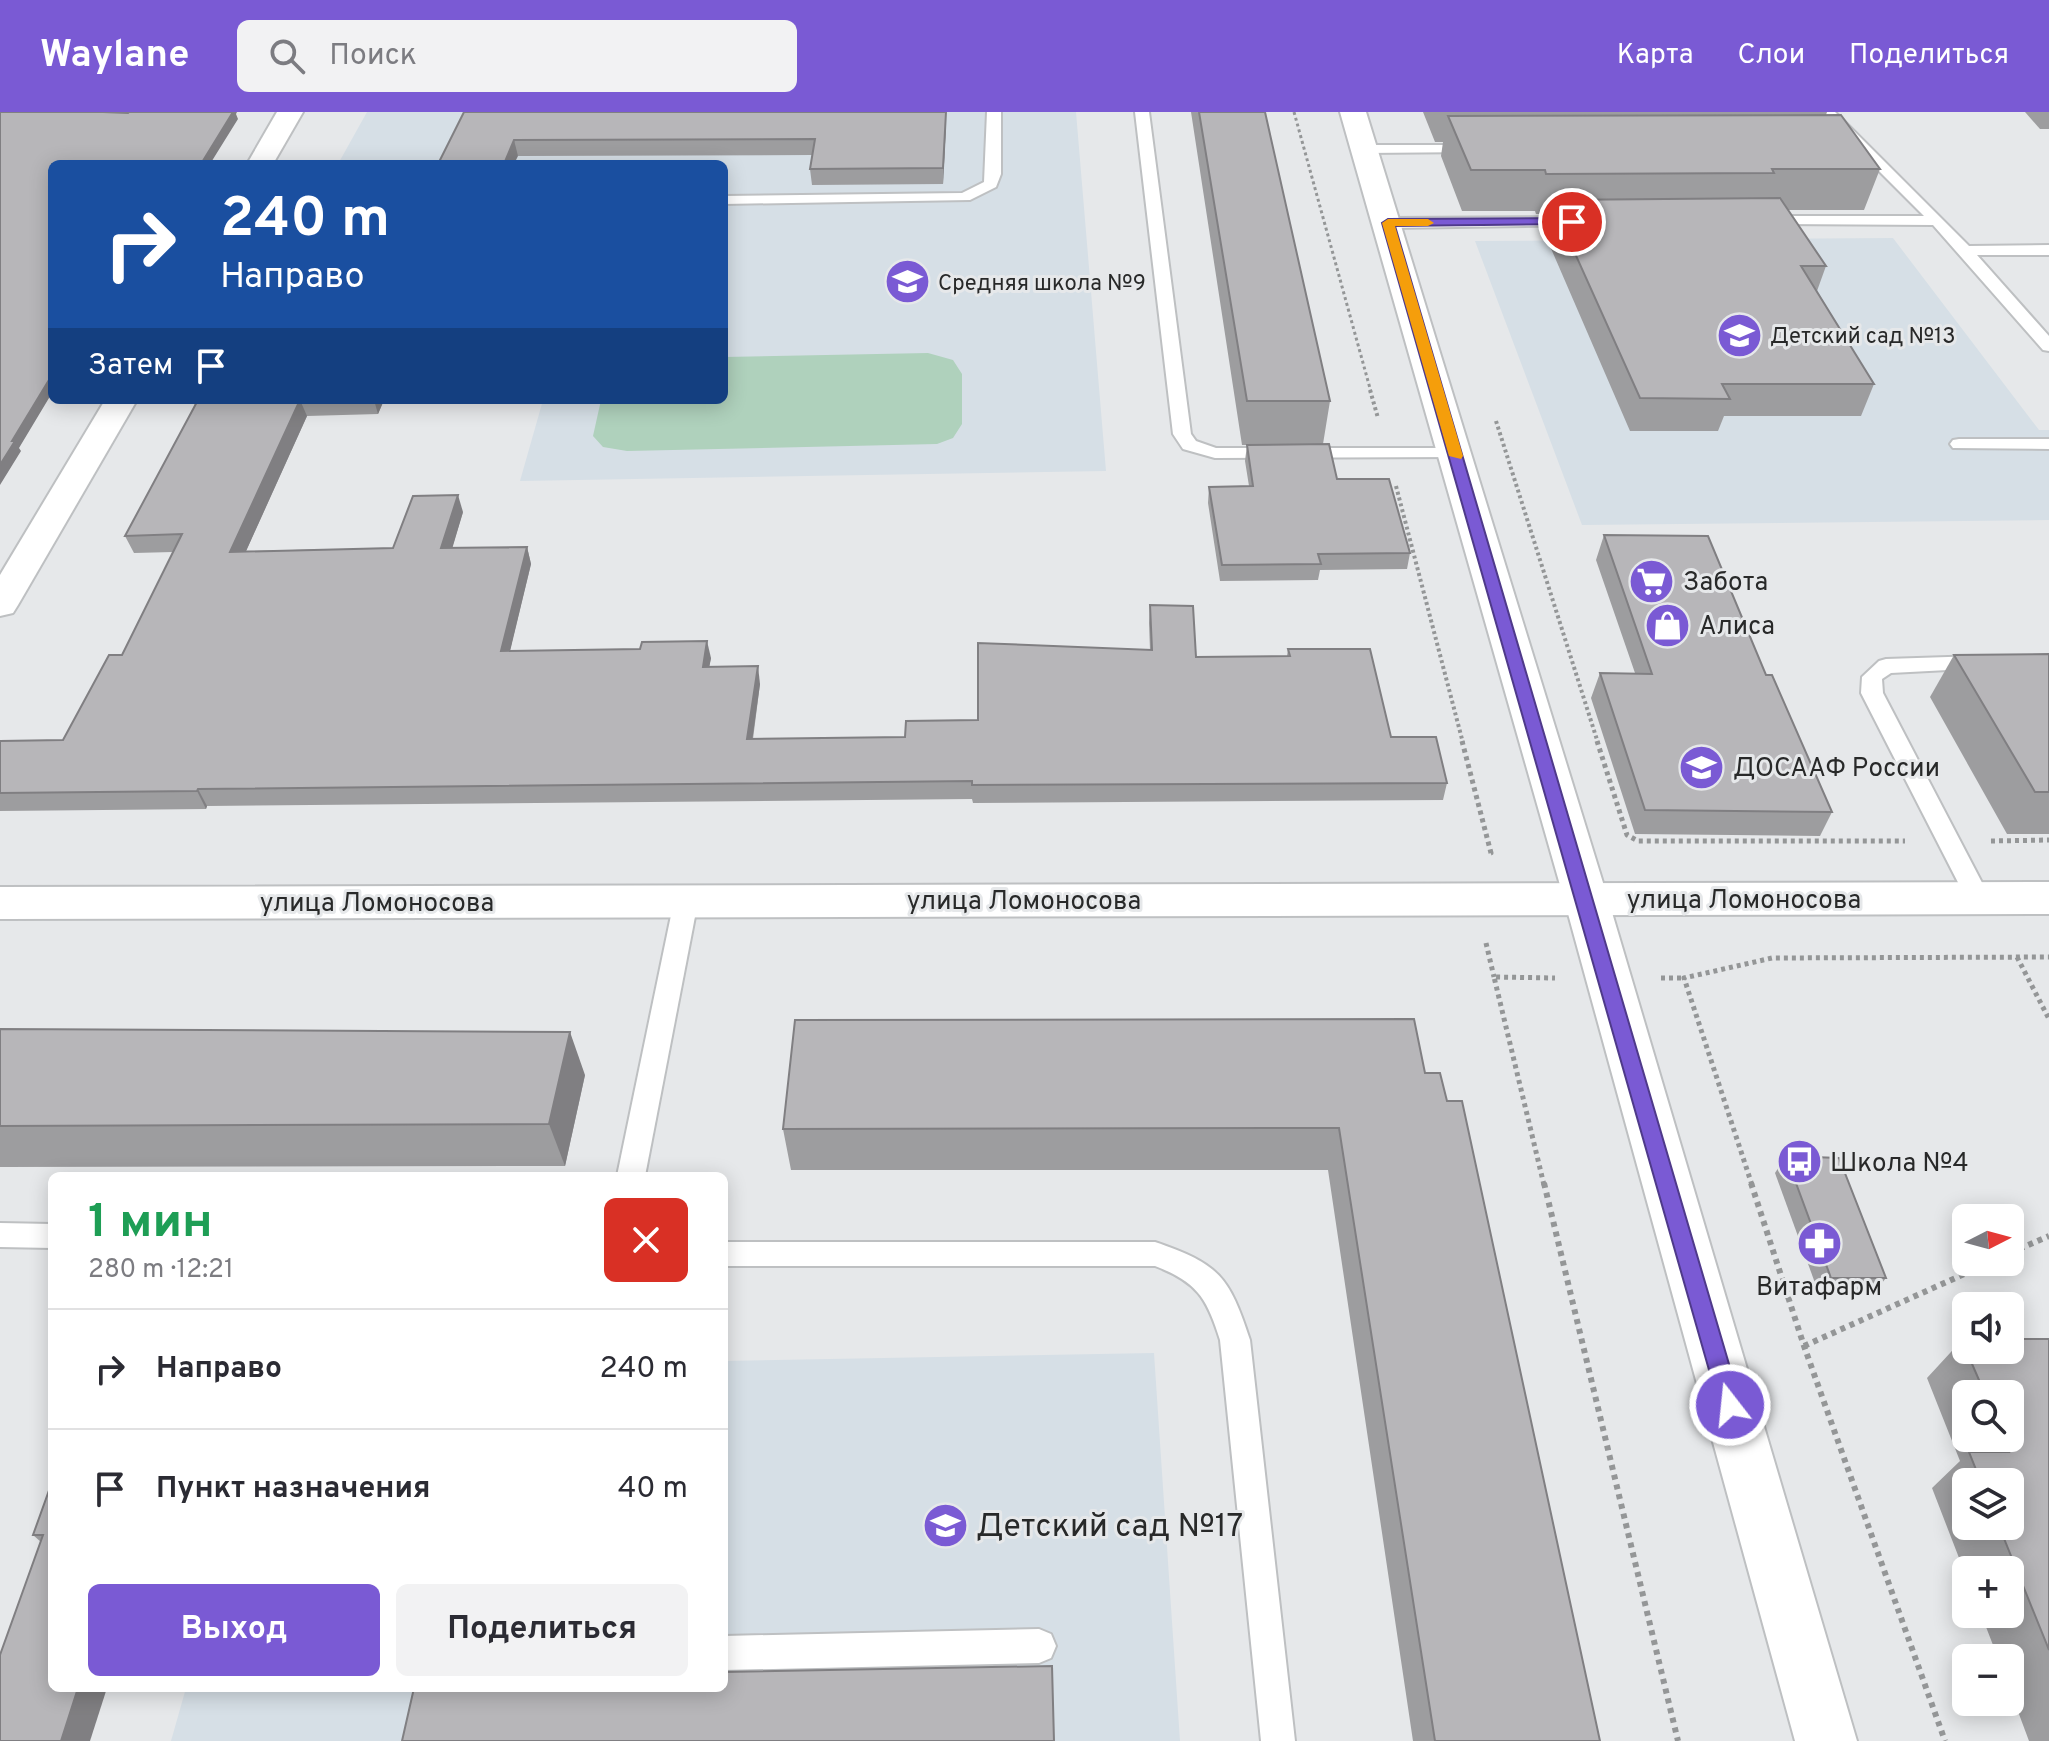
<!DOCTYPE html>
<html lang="ru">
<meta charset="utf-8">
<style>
body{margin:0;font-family:Overpass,sans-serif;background:#f2f2f3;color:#2b2b33;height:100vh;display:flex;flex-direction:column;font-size:30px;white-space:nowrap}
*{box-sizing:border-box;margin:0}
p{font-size:26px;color:#7c7c81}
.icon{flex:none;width:44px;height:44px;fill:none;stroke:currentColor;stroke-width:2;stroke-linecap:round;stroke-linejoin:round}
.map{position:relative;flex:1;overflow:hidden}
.panel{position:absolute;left:48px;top:1060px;width:680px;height:520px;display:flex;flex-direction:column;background:#fff;border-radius:12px;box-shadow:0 4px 20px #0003}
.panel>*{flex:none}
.banner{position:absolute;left:48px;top:48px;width:680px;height:244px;border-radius:12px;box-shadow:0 4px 20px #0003;background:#1a4fa0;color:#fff;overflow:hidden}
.needle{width:52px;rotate:84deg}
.buttons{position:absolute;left:1952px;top:1092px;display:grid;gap:16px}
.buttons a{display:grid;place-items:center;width:72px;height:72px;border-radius:12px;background:#fff;box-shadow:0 4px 20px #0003;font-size:40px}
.pin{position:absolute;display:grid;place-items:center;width:68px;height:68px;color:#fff;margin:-34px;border:4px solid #fff;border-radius:50%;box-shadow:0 2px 8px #0007}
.me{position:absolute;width:88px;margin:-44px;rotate:344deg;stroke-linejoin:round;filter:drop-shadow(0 0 6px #0008)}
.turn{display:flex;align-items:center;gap:28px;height:168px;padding:0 40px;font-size:36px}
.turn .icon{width:104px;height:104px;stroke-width:2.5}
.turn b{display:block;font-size:56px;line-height:68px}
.then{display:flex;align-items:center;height:76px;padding:0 40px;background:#0003;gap:16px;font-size:30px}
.round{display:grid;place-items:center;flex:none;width:84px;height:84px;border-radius:12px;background:#f2f2f3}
.head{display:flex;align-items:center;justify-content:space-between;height:136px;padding:0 40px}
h1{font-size:48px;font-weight:700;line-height:60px;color:#1e9e55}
.primary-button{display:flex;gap:16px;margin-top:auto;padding:16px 40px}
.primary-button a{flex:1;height:92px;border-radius:12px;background:#7a5ad4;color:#fff;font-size:32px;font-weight:700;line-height:92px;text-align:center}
.primary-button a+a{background:#f2f2f3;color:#2b2b33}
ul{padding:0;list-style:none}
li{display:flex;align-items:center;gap:24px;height:120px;padding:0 40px;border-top:2px solid #e1e1e2}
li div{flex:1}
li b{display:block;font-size:30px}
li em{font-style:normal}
header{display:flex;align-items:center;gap:48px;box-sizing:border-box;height:112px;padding:0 40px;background:#7a5ad4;color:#fff}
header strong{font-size:38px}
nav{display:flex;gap:44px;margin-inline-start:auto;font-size:28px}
.search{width:560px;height:72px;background:#f2f2f3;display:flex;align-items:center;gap:20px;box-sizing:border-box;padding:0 28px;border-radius:12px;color:#7c7c81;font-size:30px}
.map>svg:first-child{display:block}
.built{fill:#d6dfe6}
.green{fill:#afd1bc}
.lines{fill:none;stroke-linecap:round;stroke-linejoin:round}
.service-casing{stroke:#bec0c2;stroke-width:4}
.minor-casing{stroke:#bec0c2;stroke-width:4}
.tertiary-casing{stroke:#bec0c2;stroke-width:4}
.path-far3{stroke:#949697;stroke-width:3;stroke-dasharray:3 3;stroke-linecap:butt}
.path-far2{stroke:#949697;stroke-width:4;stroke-dasharray:3 3;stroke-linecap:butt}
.path-far1{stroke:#949697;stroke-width:5;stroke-dasharray:4 4;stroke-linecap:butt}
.path{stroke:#949697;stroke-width:6;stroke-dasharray:5 5;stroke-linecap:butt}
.service{fill:#fff;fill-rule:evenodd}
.minor{fill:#fff;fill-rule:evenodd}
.tertiary{fill:#fff;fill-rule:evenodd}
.wall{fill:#9d9d9f;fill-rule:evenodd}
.shaded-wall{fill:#807f82}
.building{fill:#b7b6b9;stroke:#807f82;stroke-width:2}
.route{fill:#7a5ad4;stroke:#4f3a8a;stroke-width:2}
.slow{fill:#f59e0b}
.labels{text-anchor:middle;stroke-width:6;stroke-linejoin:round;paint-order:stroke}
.far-poi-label{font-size:22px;fill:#282929;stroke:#e6e8ea;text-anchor:start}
.poi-label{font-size:26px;fill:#282929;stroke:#e6e8ea;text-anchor:start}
.street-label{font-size:26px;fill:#282929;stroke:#e6e8ea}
.near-poi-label{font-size:32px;fill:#282929;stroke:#e6e8ea;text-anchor:start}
</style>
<header>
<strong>Waylane</strong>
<div class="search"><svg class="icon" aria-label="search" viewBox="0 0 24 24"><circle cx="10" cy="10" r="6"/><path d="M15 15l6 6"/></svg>Поиск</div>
<nav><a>Карта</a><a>Слои</a><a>Поделиться</a></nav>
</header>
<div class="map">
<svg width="2049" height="1629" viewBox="0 0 2049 1629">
<rect width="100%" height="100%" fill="#e6e8ea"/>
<!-- built -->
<g class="built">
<path d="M367 0H1076L1106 359 520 369 543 288H724V52H338Z"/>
<path d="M1893 126 2039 318H2049V408L1582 413 1475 129Z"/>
<path d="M1154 1241 1180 1629H171L186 1576H724V1249Z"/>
</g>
<!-- green -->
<path class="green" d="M928 241 953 248 962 262V312L953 326 937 332 627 339 603 335 593 324 601 288H724V245Z"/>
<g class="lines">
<defs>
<g id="service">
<path d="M987 0H1001V62L996 75 970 88 724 92V84L962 81 984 70Z"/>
<path d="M1135 0H1149L1191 322 1196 329 1216 336H1455L1461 337 1464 341 1461 345 1215 346 1183 337 1173 322Z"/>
<path d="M1820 0H1835L1969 134 2049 133V143H1977L2049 224V239L2043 238 1933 113 1758 112 1755 109 1763 104H1924Z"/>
<path d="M1474 33 1481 37 1479 40 1365 41 1358 37 1365 33Z"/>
<path d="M1579 105 1587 110 1584 113 1388 116 1380 111 1388 106Z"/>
<path d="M1959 327H2049V337L1953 336 1950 332 1953 328Z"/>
<path d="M1979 544 1989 551 1986 556 1891 561 1882 567 1883 581 1990 786 1986 792 1978 795 1970 792 1966 786 1861 581 1862 565 1879 549 1886 547Z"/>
<path d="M686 780 694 783 698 789 645 1064H617L674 789 678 783Z"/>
<path d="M0 1111 52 1112V1136L0 1135Z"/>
<path d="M724 1130H1155C1219 1152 1229 1164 1250 1228L1295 1629H1261L1220 1228C1207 1186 1197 1170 1155 1154H724Z"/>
<path d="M1039 1517 1051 1522 1056 1534 1051 1546 1039 1551 724 1558V1524Z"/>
</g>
<g id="minor">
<path d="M277 0H303L273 52H247Z"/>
<path d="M105 288H137L18 493 13 501 0 504V463Z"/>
<path d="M2049 770V802L0 807V775Z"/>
</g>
<path id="tertiary" d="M1340 0H1366L1608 787 1857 1629H1795L1564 787Z"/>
</defs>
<!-- service casing -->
<use href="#service" class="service-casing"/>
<!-- minor casing -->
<use href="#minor" class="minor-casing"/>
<!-- tertiary casing -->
<use href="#tertiary" class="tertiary-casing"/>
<!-- path-far3 -->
<path class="path-far3" d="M1294 0 1371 280"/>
<!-- path-far2 -->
<g class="path-far2">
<path d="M1370 278 1378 306"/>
<path d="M1496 309 1598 631"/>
<path d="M1396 374 1463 631"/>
</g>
<!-- path-far1 -->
<g class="path-far1">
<path d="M1462 629 1491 741 1488 742"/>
<path d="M1597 629 1627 723 1638 729H1905"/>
<path d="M1991 729 2049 728"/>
<path d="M1486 831 1494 865"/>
<path d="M2017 845 2049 907"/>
<path d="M1661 866H1684"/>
<path d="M1544 1073 1494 865 1555 866"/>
<path d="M1752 1073 1684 866 1772 846 2049 845"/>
</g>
<!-- path -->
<g class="path">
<path d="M1544 1071 1678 1629"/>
<path d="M1751 1071 1804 1234 1945 1629"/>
<path d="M2010 1141 2049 1124"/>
<path d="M1804 1234 1991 1150"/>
</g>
<!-- service -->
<use href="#service" class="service"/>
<!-- minor -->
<use href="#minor" class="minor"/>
<!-- tertiary -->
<use href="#tertiary" class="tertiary"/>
</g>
<!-- wall -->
<g class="wall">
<path d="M464 0 946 12 943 72 812 73 810 57 812 43 518 44Z"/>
<path d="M1191 0H1265L1330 289 1323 332 1337 367 1410 441 1407 457 1320 458 1318 468 1220 469 1208 391 1209 375 1249 374 1245 349 1247 333H1242Z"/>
<path d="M1423 0H1827L1826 3 1880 57 1864 98H1788L1826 154 1817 179 1874 272 1861 304H1724L1718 319H1630L1543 118 1547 102H1536L1535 99H1462L1441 44 1443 30H1435Z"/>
<path d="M2025 0H2049V17H2040Z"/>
<path d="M192 288H384L378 302 307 304 246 439 393 436 463 400 452 436 527 435 531 452 510 538 711 546 709 555 760 572 753 627 905 625 978 608 1150 538 1149 511 1150 493 1196 545 1287 544 1288 537 1447 671 1443 688 973 691 972 687 207 694 206 697 0 699V629L63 628 122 543 173 440 134 441 125 424 195 293Z"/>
<path d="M1604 423 1766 563 1832 700 1820 724 1635 722 1591 586 1600 561H1635L1596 448Z"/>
<path d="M2049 542V722H2007L1930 585 1954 543Z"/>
<path d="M0 917 585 963 565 1054 0 1055Z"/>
<path d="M1425 961 1600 1629H1413L1328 1058H791L783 1017Z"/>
<path d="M1786 1044 1886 1166 1873 1182H1819L1775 1061Z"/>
<path d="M2049 1227V1629H2029L2010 1578V1546H1998L1981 1502H2010V1458H1966V1464L1932 1376 1960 1349 1927 1266 1962 1228ZM1966 1282H2010V1326H1966ZM1966 1370H2010V1414H1966Z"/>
<path d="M52 1370V1576L41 1430 33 1423Z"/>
</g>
<!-- shaded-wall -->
<g class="shaded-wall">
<path d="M231 0H237L236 2 238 7 210 52H201Z"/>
<path d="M946 0V12L943 72V56Z"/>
<path d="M514 28 518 44 514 52H504Z"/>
<path d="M52 263V281L19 336 21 339 0 373V353L12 329Z"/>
<path d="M300 288 307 304 238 457 230 440Z"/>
<path d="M374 288H384L378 302Z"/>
<path d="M458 383 463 400 447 454 441 436Z"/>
<path d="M527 435 531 452 506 556 501 539Z"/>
<path d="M707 529 711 546 706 572 703 555Z"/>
<path d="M758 554 760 572 750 644 747 627Z"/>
<path d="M198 677 207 694 206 697 197 679Z"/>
<path d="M570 920 585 963 565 1054 549 1012Z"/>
<path d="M78 1576H107L90 1629H61Z"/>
</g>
<!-- building -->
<g class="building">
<path d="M0 0H103L128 1 129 0H233L201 52H52V263L12 329H15L0 353Z"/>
<path d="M464 0H946L943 56 810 57 815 27 514 28 504 52H438Z"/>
<path d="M1199 0H1265L1330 289H1247Z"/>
<path d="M1841 3 1880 57H1772L1774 61 1546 62 1545 58H1471L1448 4Z"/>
<path d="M1780 86 1826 154H1801L1874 272H1722L1730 287 1640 286 1551 88Z"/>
<path d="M198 288H300L230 440 393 436 413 384 458 383 441 436 527 435 501 539 640 537 642 530 707 529 703 555 758 554 747 627 905 625 906 609 978 608V531L1152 538 1150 493 1193 494 1196 545 1290 544 1288 537H1370L1391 625H1436L1447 671 972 673V669L198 677 197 679 0 681V629L63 628 109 543H122L182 422 125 424Z"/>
<path d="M1329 332 1337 367H1389L1410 441 1318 442 1321 452 1222 453 1209 375 1253 374 1247 333Z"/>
<path d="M1604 423 1708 424 1766 563H1772L1832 700 1645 698 1600 561 1652 562Z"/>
<path d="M2049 542V680H2035L1954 543Z"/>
<path d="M1414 907 1425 961H1440L1447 989H1462L1600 1629H1435L1339 1016 783 1017 795 908Z"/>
<path d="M0 917 570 920 549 1012 0 1014Z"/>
<path d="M1786 1044 1839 1046 1886 1166H1831Z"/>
<path d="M2010 1227H2049V1538L1999 1414H2010V1370H1981L1969 1340H2009L2003 1326H2010V1282H1985L1966 1238H2010Z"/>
<path d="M52 1370V1576H78L61 1629H0V1543L43 1423H33Z"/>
<path d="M1052 1554 1054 1629H402L414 1576H724V1560Z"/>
</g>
<!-- route -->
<path class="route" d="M1572 106 1577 110 1576 112 1395 114 1741 1293 1738 1301 1730 1304 1722 1301 1719 1293 1382 111 1388 107Z"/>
<!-- slow -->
<path class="slow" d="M1388 107H1428L1434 111 1428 114H1395L1463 344 1461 347 1449 344 1382 111Z"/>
<!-- icons -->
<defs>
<symbol id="school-disc" viewBox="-11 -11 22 22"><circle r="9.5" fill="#7a5ad4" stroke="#e6e8ea"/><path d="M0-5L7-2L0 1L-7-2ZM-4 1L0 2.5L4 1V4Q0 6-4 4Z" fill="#fff"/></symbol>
<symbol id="supermarket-disc" viewBox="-11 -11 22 22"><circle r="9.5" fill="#7a5ad4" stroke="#e6e8ea"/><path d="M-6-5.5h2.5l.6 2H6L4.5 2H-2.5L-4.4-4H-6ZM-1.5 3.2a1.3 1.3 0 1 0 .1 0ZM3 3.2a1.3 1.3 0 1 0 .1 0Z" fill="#fff"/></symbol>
<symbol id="shop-disc" viewBox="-11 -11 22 22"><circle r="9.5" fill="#7a5ad4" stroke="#e6e8ea"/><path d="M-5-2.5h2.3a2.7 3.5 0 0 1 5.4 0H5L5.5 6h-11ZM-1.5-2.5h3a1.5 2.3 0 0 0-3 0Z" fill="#fff"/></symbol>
<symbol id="bus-disc" viewBox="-11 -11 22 22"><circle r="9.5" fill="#7a5ad4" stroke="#e6e8ea"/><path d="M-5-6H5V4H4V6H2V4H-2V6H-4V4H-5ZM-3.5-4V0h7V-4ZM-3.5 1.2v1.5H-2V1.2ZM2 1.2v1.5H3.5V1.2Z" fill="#fff"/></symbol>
<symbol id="pharmacy-disc" viewBox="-11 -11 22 22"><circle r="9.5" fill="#7a5ad4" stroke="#e6e8ea"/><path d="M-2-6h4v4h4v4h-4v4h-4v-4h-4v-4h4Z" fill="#fff"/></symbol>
</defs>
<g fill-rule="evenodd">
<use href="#school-disc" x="882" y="144" width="51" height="51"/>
<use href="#school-disc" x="1714" y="198" width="51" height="51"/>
<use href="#supermarket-disc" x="1626" y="444" width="51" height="51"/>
<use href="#shop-disc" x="1642" y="488" width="51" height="51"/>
<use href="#school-disc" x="1676" y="630" width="51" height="51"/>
<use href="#bus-disc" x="1774" y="1024" width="51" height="51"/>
<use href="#pharmacy-disc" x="1794" y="1106" width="51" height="51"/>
<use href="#school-disc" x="920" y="1388" width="51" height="51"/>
</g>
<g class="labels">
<!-- far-poi labels -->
<g class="far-poi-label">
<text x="938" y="178">Средняя школа №9</text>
<text x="1770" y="231">Детский сад №13</text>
</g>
<!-- poi labels -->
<g class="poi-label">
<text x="1683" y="478">Забота</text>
<text x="1699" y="522">Алиса</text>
<text x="1733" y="664">ДОСААФ России</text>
<text x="1830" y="1059">Школа №4</text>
<text x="1819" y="1183" text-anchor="middle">Витафарм</text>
</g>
<!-- street labels -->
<g class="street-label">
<text x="1744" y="796">улица Ломоносова</text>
<text x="1024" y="797">улица Ломоносова</text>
<text x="377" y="799">улица Ломоносова</text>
</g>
<!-- near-poi labels -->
<g class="near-poi-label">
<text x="976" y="1424">Детский сад №17</text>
</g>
</g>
</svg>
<div class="buttons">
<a><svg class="needle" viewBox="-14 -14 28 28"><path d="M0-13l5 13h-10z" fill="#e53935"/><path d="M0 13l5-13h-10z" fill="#7c7c81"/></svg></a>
<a><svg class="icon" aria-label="sound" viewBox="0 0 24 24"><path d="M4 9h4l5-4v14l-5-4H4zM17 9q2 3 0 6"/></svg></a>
<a><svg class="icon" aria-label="search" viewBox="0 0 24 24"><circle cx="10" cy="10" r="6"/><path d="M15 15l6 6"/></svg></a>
<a><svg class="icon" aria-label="layers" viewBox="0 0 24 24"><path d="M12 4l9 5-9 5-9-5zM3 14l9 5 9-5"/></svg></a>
<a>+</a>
<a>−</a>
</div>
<div class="pin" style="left:1572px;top:110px;background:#d93025"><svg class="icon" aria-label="arrive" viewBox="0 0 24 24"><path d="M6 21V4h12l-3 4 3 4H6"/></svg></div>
<svg class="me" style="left:1730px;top:1293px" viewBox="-20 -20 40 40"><circle r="17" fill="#7a5ad4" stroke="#fff" stroke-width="3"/><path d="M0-11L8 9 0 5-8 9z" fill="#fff"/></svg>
<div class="banner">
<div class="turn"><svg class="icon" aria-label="right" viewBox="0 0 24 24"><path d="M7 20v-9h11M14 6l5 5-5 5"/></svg><div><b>240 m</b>Направо</div></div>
<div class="then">Затем<svg class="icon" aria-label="arrive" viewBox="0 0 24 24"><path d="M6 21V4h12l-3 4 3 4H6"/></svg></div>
</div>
<section class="panel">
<div class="head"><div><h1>1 мин</h1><p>280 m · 12:21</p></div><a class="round" style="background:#d93025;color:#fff"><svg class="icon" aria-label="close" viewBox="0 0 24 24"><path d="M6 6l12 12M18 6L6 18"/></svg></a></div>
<ul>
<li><svg class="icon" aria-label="right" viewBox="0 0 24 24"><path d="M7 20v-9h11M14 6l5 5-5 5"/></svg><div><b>Направо</b></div><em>240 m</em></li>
<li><svg class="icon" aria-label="arrive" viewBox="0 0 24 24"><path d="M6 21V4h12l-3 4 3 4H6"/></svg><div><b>Пункт назначения</b></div><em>40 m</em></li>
</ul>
<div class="primary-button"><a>Выход</a><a>Поделиться</a></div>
</section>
</div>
